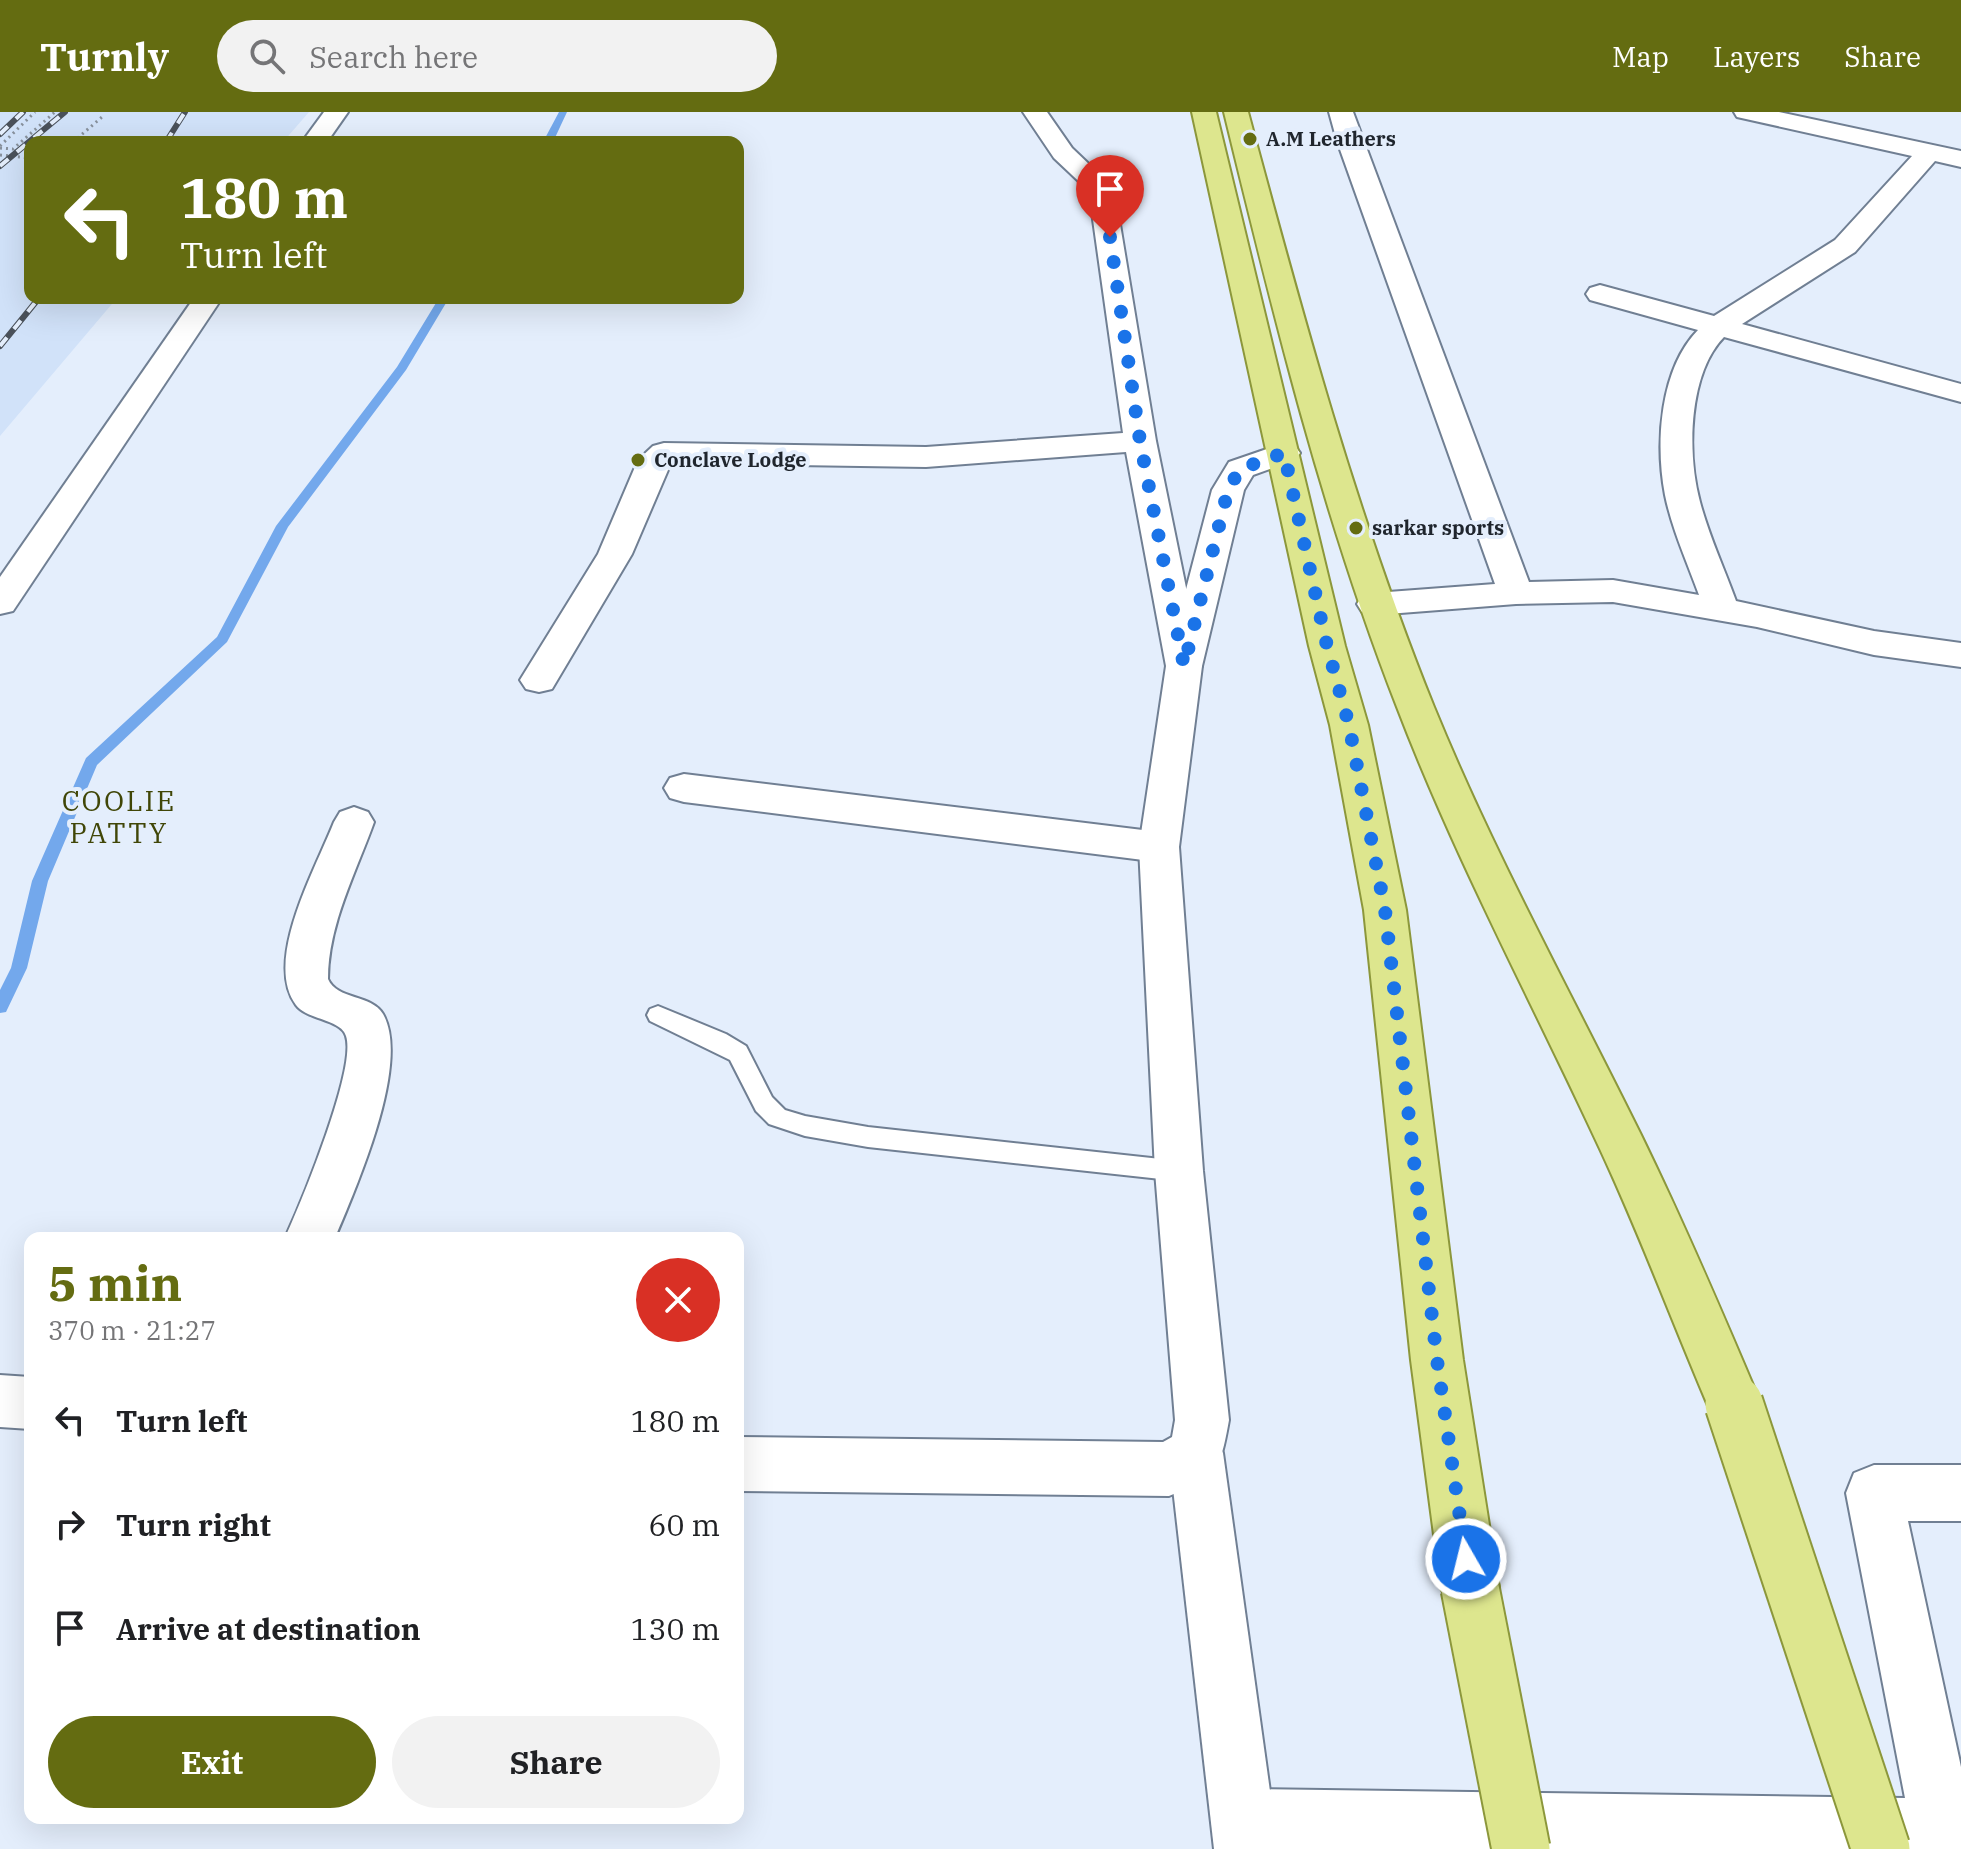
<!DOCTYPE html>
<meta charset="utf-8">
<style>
body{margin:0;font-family:"IBM Plex Serif",serif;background:#f2f2f2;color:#202124;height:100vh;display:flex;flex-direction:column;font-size:30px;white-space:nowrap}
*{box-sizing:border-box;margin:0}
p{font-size:26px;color:#757577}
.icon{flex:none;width:44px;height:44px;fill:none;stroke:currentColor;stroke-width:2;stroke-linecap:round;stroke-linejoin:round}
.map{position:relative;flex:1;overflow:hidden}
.sheet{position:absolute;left:24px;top:1120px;width:720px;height:592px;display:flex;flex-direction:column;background:#fff;border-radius:16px;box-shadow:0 8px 32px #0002}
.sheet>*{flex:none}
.top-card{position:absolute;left:24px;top:24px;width:720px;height:168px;border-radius:16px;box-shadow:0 8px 32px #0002;background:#646c11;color:#fff;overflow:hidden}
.pin{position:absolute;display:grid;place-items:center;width:68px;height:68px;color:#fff;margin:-82px -34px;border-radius:50% 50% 50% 0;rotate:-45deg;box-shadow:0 0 8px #0007}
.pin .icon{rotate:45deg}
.me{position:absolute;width:88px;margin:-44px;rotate:352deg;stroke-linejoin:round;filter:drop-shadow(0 0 6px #0008)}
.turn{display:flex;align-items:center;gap:28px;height:168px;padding:0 24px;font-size:36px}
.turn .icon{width:104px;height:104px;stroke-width:2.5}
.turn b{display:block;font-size:56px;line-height:68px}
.round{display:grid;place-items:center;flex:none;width:84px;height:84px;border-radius:42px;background:#f2f2f2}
.summary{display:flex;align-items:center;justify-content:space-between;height:136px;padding:0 24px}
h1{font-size:48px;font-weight:700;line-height:60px;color:#646c11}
.button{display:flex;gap:16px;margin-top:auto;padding:16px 24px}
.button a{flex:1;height:92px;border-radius:48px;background:#646c11;color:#fff;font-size:32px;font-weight:700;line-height:92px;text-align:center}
.button a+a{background:#f2f2f2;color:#202124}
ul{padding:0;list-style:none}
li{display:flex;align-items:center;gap:24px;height:104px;padding:0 24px}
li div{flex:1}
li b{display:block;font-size:30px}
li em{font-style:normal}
header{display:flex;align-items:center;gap:48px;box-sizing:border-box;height:112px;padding:0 40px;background:#646c11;color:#fff}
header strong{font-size:38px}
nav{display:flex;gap:44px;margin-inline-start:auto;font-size:28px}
.search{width:560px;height:72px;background:#f2f2f2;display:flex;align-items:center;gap:20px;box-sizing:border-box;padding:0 28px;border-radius:44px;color:#757577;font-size:30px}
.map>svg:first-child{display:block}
.built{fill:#d1e2f9}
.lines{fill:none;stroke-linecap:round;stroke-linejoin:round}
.stream{fill:#73a8ec;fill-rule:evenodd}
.lane-casing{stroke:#707f93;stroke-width:4}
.street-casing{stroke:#707f93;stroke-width:4}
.secondary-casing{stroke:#707f93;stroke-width:4}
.primary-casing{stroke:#8c973b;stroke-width:4}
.path{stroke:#87909b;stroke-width:3;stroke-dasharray:2 4;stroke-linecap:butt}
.lane{fill:#fff;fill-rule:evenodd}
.street{fill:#fff;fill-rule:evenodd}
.secondary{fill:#fff;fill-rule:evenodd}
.primary{fill:#dde68e;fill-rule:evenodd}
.rail-casing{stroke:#4a515a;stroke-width:6}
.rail{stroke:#e4eefc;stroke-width:4;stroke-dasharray:11;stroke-linecap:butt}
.primary-bridge-casing{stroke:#8c973b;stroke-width:61;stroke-linecap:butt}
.primary-bridge{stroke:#dde68e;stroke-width:57}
.route{stroke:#1a73e8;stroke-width:14;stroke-dasharray:0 25.2}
.poi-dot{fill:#646c11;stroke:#e4eefc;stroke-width:3}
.labels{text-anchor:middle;stroke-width:8;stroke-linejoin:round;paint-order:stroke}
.far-poi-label{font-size:20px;font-weight:bold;fill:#1f252d;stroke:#e4eefc;text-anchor:start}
.quarter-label{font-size:28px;letter-spacing:2px;fill:#404607;stroke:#e4eefc}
</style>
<header>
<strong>Turnly</strong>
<div class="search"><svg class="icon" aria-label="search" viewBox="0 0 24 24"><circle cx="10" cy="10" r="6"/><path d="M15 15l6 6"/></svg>Search here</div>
<nav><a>Map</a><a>Layers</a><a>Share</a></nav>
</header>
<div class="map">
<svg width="1961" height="1737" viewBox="0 0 1961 1737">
<rect width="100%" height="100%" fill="#e4eefc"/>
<!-- built -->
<path class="built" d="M0 0H309L283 30H30V186H117L0 324Z"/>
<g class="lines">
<!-- stream -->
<g class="stream">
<path d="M559 0H567L553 30H543Z"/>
<path d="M439 186H449L406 258 288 415 227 530 97 653 48 769 27 856 6 900 0 901V878L11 856 32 769 86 646 217 525 276 414 397 255Z"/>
</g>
<defs>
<path id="lane" d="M658 894 726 922 746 934 772 985 785 998 805 1004 868 1015 1179 1049 1188 1052 1191 1059 1188 1066 1179 1069 868 1035 805 1024 769 1012 756 999 730 948 650 909 647 903 650 897Z"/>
<g id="street">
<path d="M324 0H348L327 30H302Z"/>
<path d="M1023 0H1047L1072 36 1114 76 1156 329 1202 554 1197 563 1184 566 1171 563 1166 554 1126 340 926 355 671 351 632 442 552 577 539 580 526 577 520 568 598 442 638 348 653 334 664 331 926 335 1123 321 1089 79 1054 46Z"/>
<path d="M1329 0H1353L1529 470 1613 468 1699 483C1687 450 1672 417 1665 383 1655 331 1660 257 1698 218L1590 188 1586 182 1590 176 1600 173 1714 204 1835 128 1912 44 1746 7 1737 5 1734 0H1779L1961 39V55L1935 49 1855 140 1742 212 1961 272V290L1724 225C1688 262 1687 342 1700 390 1709 424 1724 456 1736 489L1874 519 1961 531V555L1874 543 1757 515 1613 490 1516 492 1375 503 1362 500 1357 492 1362 484 1375 481 1495 472 1337 29Z"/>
<path d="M194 186H222L13 499 0 502V465Z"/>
<path d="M684 662 1159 720 1173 724 1179 735 1173 746 1159 750 684 690 670 686 664 676 670 666Z"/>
<path d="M354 695 368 700 374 710C356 760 328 813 328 867 337 888 371 882 383 902 411 951 356 1076 335 1126H285C301 1091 357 956 346 924 341 907 307 908 296 893 263 849 316 756 334 710L340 700Z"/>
<path d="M1196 1314 1215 1322 1223 1341 1278 1737H1214L1169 1341 1177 1322Z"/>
</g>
<g id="secondary">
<path d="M1284 331 1295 334 1300 341 1295 348 1253 363 1244 378 1202 554 1179 735 1203 1059 1229 1308C1220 1359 1217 1364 1169 1384L738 1379V1325L1163 1330 1172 1325 1175 1308 1155 1059 1139 735 1166 554 1212 378 1229 350Z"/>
<path d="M0 1263 30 1265V1317L0 1315Z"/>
<path d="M1874 1353H1961V1409H1908L1961 1655V1737H1235L1222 1731 1212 1709 1222 1687 1244 1677 1905 1686 1846 1381 1854 1361Z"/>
</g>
<g id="primary">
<path d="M1192 0H1216L1345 534 1368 613 1406 798 1463 1248 1499 1476 1490 1496 1470 1505 1450 1496 1441 1476 1411 1248 1364 798 1330 613 1309 534Z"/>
<path d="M1224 0H1248C1302 201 1356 402 1434 595 1494 742 1571 881 1641 1023 1684 1111 1723 1202 1761 1292L1753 1310 1734 1318 1715 1310C1676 1220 1642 1127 1600 1037 1532 890 1455 747 1397 595 1322 403 1273 201 1224 0Z"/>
</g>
</defs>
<!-- lane casing -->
<use href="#lane" class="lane-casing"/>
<!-- street casing -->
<use href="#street" class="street-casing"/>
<!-- secondary casing -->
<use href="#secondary" class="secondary-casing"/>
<!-- primary casing -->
<use href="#primary" class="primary-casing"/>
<!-- path -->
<g class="path">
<path d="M73 30 102 5"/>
<path d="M0 34 35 0"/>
<path d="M0 36 13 37 55 0"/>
<path d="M0 43 30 46"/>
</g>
<!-- lane -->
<use href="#lane" class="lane"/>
<!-- street -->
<use href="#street" class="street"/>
<!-- secondary -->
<use href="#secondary" class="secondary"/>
<!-- primary -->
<use href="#primary" class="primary"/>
<defs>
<g id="rail">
<path d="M0 22 23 0"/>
<path d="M166 30 185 0"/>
<path d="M0 54 65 0"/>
<path d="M0 234 39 186"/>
</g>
</defs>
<!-- rail casing -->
<use href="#rail" class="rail-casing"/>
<!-- rail -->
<use href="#rail" class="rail"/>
<defs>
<g id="primary-bridge">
<path d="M1734 1292 1881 1737"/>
<path d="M1470 1476 1521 1737"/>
</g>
</defs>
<!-- primary-bridge casing -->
<use href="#primary-bridge" class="primary-bridge-casing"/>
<!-- primary-bridge -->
<use href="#primary-bridge" class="primary-bridge"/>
</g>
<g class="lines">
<!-- route -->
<path class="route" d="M1110 125 1140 329 1184 554 1228 378 1240 357 1284 341 1327 534 1349 613 1385 798 1437 1248 1466 1447"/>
</g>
<!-- markers -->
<g class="poi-dot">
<circle cx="1250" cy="27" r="8"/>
<circle cx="638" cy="348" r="8"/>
<circle cx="1356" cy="416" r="8"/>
</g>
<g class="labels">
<!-- far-poi labels -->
<g class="far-poi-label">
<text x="1266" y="34">A.M Leathers</text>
<text x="654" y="355">Conclave Lodge</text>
<text x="1372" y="423">sarkar sports</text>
</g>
<!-- quarter labels -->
<g class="quarter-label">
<text x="119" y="699">COOLIE<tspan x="119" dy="32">PATTY</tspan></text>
</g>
</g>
</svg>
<div class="pin" style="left:1110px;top:125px;background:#d93025"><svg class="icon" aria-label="arrive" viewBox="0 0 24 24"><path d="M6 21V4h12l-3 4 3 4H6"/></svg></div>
<svg class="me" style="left:1466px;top:1447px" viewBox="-20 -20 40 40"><circle r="17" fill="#1a73e8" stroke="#fff" stroke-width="3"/><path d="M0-11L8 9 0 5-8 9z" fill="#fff"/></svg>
<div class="top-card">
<div class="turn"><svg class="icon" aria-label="left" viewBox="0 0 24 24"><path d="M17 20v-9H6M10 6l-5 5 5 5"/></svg><div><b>180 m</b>Turn left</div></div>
</div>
<section class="sheet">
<div class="summary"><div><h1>5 min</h1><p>370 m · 21:27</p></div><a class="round" style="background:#d93025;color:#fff"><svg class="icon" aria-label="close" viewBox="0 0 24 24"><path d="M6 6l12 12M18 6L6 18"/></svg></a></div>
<ul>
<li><svg class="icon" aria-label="left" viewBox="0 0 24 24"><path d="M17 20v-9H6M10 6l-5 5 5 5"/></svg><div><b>Turn left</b></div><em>180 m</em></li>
<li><svg class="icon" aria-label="right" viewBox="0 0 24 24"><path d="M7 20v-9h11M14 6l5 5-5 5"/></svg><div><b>Turn right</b></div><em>60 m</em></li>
<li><svg class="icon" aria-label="arrive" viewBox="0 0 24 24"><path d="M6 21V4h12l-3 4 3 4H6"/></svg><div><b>Arrive at destination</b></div><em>130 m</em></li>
</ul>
<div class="button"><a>Exit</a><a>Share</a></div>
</section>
</div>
